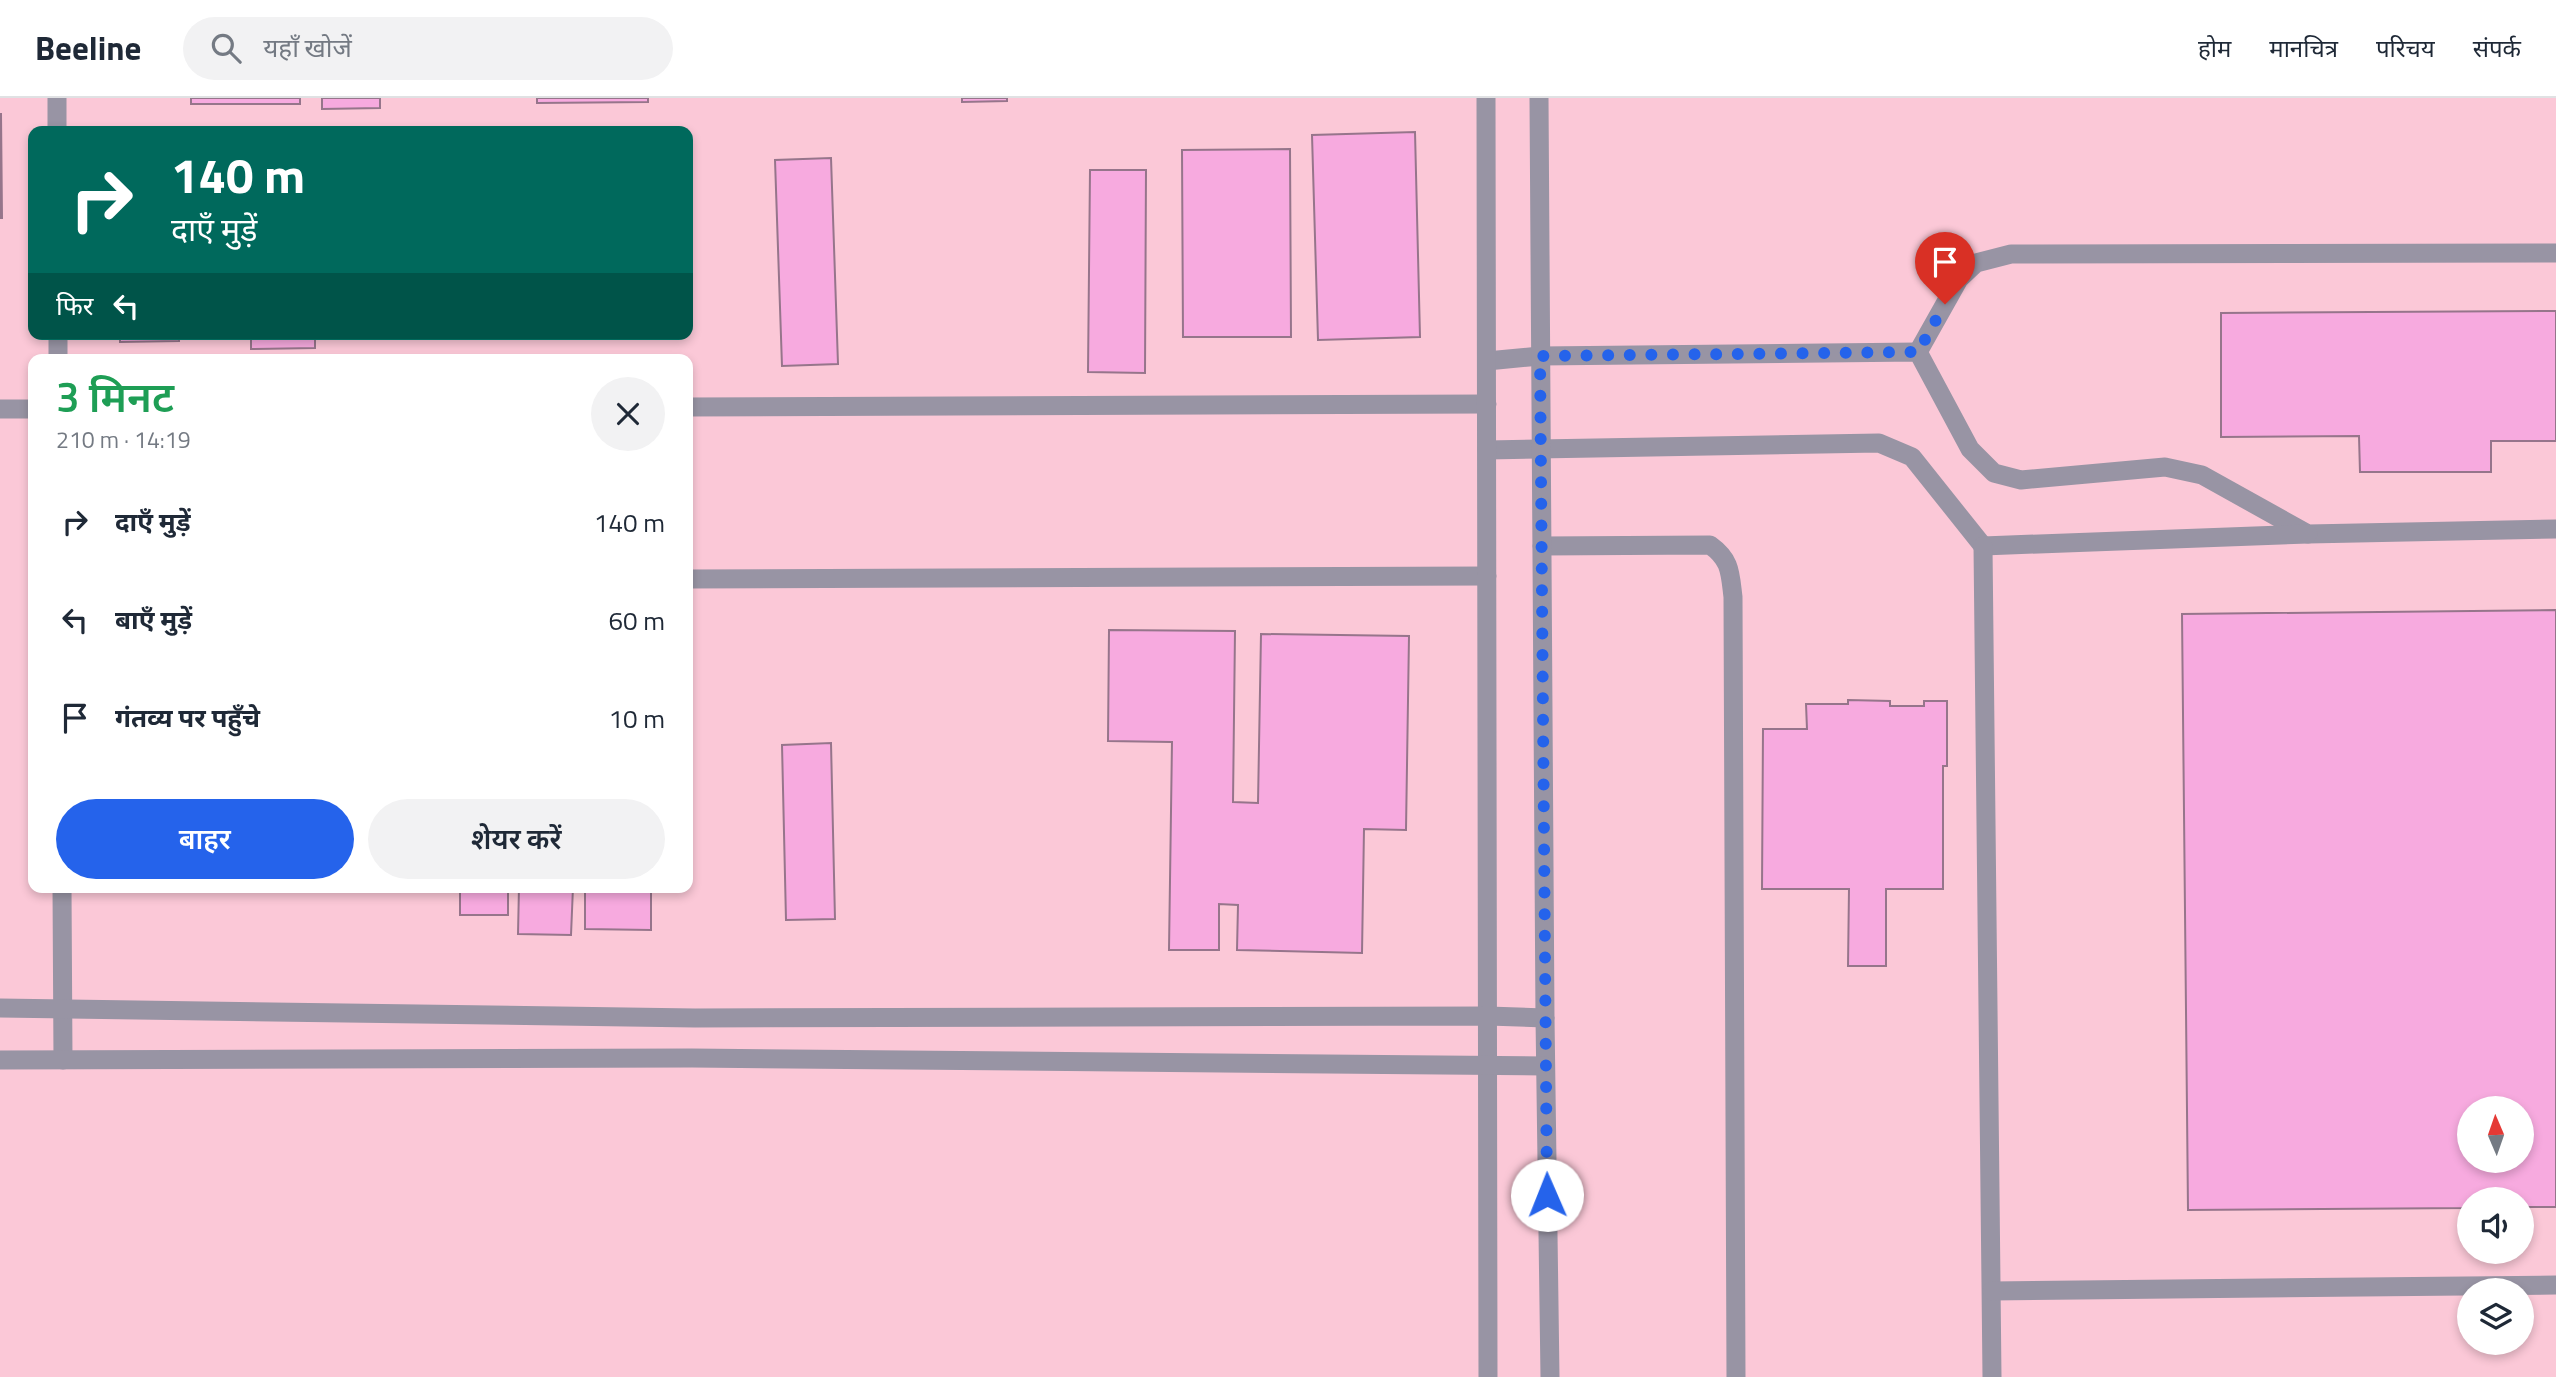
<!DOCTYPE html>
<html lang="hi">
<meta charset="utf-8">
<style>
body{margin:0;font-family:"Titillium Web","Noto Sans Devanagari",sans-serif;background:#f2f2f3;color:#1f2937;height:100vh;display:flex;flex-direction:column;font-size:26px;white-space:nowrap}
*{box-sizing:border-box;margin:0}
p{font-size:23px;color:#747a83}
.icon{flex:none;width:38px;height:38px;fill:none;stroke:currentColor;stroke-width:2;stroke-linecap:round;stroke-linejoin:round}
.map{position:relative;flex:1;overflow:hidden}
.drawer{position:absolute;left:28px;top:256px;width:665px;height:539px;display:flex;flex-direction:column;background:#fff;border-radius:14px;box-shadow:0 4px 10px #0003}
.drawer>*{flex:none}
.guide{position:absolute;left:28px;top:28px;width:665px;height:214px;border-radius:14px;box-shadow:0 4px 10px #0003;background:#00695c;color:#fff;overflow:hidden}
.needle{width:46px;rotate:358deg}
.fabs{position:absolute;left:2457px;top:998px;display:grid;gap:14px}
.fabs a{display:grid;place-items:center;width:77px;height:77px;border-radius:50%;background:#fff;box-shadow:0 4px 10px #0003;font-size:35px}
.pin{position:absolute;display:grid;place-items:center;width:60px;height:60px;color:#fff;margin:-72px -30px;border-radius:50% 50% 50% 0;rotate:-45deg;box-shadow:0 0 7px #0007}
.pin .icon{rotate:45deg}
.me{position:absolute;width:77px;margin:-38px;rotate:359deg;stroke-linejoin:round;filter:drop-shadow(0 0 5px #0008)}
.turn{display:flex;align-items:center;gap:24px;height:147px;padding:0 28px;font-size:32px}
.turn .icon{width:91px;height:91px;stroke-width:2.5}
.turn b{display:block;font-size:49px;line-height:60px}
.then{display:flex;align-items:center;height:66px;padding:0 28px;background:#0003;gap:14px;font-size:26px}
.round{display:grid;place-items:center;flex:none;width:74px;height:74px;border-radius:37px;background:#f2f2f3}
.head{display:flex;align-items:center;justify-content:space-between;height:119px;padding:0 28px}
h1{font-size:42px;font-weight:600;line-height:52px;color:#1e9e55}
.primary-button{display:flex;gap:14px;margin-top:auto;padding:14px 28px}
.primary-button a{flex:1;height:80px;border-radius:42px;background:#2563eb;color:#fff;font-size:28px;font-weight:600;line-height:80px;text-align:center}
.primary-button a+a{background:#f2f2f3;color:#1f2937}
ul{padding:0;list-style:none}
li{display:flex;align-items:center;gap:21px;height:98px;padding:0 28px}
li div{flex:1}
li b{display:block;font-size:26px}
li em{font-style:normal}
header{display:flex;align-items:center;gap:42px;box-sizing:border-box;height:98px;padding:0 35px;background:#fff;border-bottom:2px solid #e0e1e3}
header strong{font-size:33px}
nav{display:flex;gap:38px;margin-inline-start:auto;font-size:24px}
.search{width:490px;height:63px;background:#f2f2f3;display:flex;align-items:center;gap:18px;box-sizing:border-box;padding:0 24px;border-radius:38px;color:#747a83;font-size:26px}
.map>svg:first-child{display:block}
.built{fill:#fbc8d7;fill-rule:evenodd}
.building{fill:#f7aadf;stroke:#96758b;stroke-width:2;fill-rule:evenodd}
.lines{fill:none;stroke-linecap:round;stroke-linejoin:round}
.service{stroke:#9894a4;stroke-width:19}
.tertiary{stroke:#9894a4;stroke-width:19}
.route{stroke:#2563eb;stroke-width:12;stroke-dasharray:0 21.6}
</style>
<header>
<strong>Beeline</strong>
<div class="search"><svg class="icon" aria-label="search" viewBox="0 0 24 24"><circle cx="10" cy="10" r="6"/><path d="M15 15l6 6"/></svg>यहाँ खोजें</div>
<nav><a>होम</a><a>मानचित्र</a><a>परिचय</a><a>संपर्क</a></nav>
</header>
<div class="map">
<svg width="2556" height="1279" viewBox="0 0 2556 1279">
<rect width="100%" height="100%" fill="#fcd8e2"/>
<!-- built -->
<path class="built" d="M0 0H2556V1279H0ZM33 33H688V236H33ZM33 261H688V789H33ZM2469 1010H2522V1062H2469ZM2469 1101H2522V1153H2469ZM2469 1192H2522V1244H2469Z"/>
<!-- building -->
<g class="building">
<rect x="191" y="0" width="109" height="6"/>
<path d="M322 0H380V10L322 11Z"/>
<path d="M537 0H648V4L537 5Z"/>
<path d="M962 0H1007V3L962 4Z"/>
<path d="M0 16H1L2 120H0Z"/>
<path d="M1415 34 1420 239 1318 242 1312 37Z"/>
<path d="M1290 51 1291 239H1183L1182 52Z"/>
<path d="M831 60 838 266 782 268 775 62Z"/>
<path d="M1090 72H1146L1145 275 1088 274Z"/>
<path d="M2556 213V343H2491V374H2360L2359 338 2221 339V215Z"/>
<path d="M120 236H179V243L120 244Z"/>
<path d="M251 236H315V250L251 251Z"/>
<path d="M2556 512V1109H2522V1101H2469V1110L2188 1112 2182 516ZM2469 1010H2522V1062H2469Z"/>
<path d="M1109 532 1235 533 1233 704 1258 705 1261 536 1409 538 1406 732 1364 731 1362 855 1237 852 1238 807 1219 806V852H1169L1172 644 1108 643Z"/>
<path d="M1848 602 1890 603V608H1924V603H1947V668H1943V791H1886V868H1848L1849 791H1762L1763 631H1807L1806 606H1848Z"/>
<path d="M831 645 835 821 786 822 782 647Z"/>
<rect x="460" y="789" width="48" height="28"/>
<path d="M519 789H573L571 837 518 836Z"/>
<path d="M585 789H651V832L585 831Z"/>
</g>
<g class="lines">
<!-- service -->
<g class="service">
<path d="M57 0V33"/>
<path d="M58 236V261"/>
<path d="M1918 254 1959 181 1976 165 2011 156 2556 155"/>
<path d="M1487 263 1540 258 1918 254 1970 351 1994 375 2021 382 2165 369 2202 377 2308 436 2556 431"/>
<path d="M688 309 1487 306"/>
<path d="M0 311H33"/>
<path d="M1487 352 1879 345 1912 359 1983 448 2308 436"/>
<path d="M1542 448 1710 447C1731 462 1730 475 1733 499L1736 1279"/>
<path d="M1983 448 1992 1279"/>
<path d="M688 481 1487 478"/>
<path d="M62 789 63 962"/>
<path d="M1992 1193 2556 1187"/>
</g>
<!-- tertiary -->
<g class="tertiary">
<path d="M1486 0 1488 1279"/>
<path d="M1539 0 1545 920 1550 1279"/>
<path d="M0 910 695 920 1488 918 1545 920"/>
<path d="M0 962 692 960 1545 968"/>
</g>
</g>
<g class="lines">
<!-- route -->
<path class="route" d="M1547 1097 1540 258 1918 254 1945 206"/>
</g>
</svg>
<div class="fabs">
<a><svg class="needle" viewBox="-14 -14 28 28"><path d="M0-13l5 13h-10z" fill="#e53935"/><path d="M0 13l5-13h-10z" fill="#747a83"/></svg></a>
<a><svg class="icon" aria-label="sound" viewBox="0 0 24 24"><path d="M4 9h4l5-4v14l-5-4H4zM17 9q2 3 0 6"/></svg></a>
<a><svg class="icon" aria-label="layers" viewBox="0 0 24 24"><path d="M12 4l9 5-9 5-9-5zM3 14l9 5 9-5"/></svg></a>
</div>
<div class="pin" style="left:1945px;top:206px;background:#d93025"><svg class="icon" aria-label="arrive" viewBox="0 0 24 24"><path d="M6 21V4h12l-3 4 3 4H6"/></svg></div>
<svg class="me" style="left:1547px;top:1097px" viewBox="-20 -20 40 40"><circle r="19" fill="#fff"/><path d="M0-13L10 11 0 6-10 11z" fill="#2563eb"/></svg>
<div class="guide">
<div class="turn"><svg class="icon" aria-label="right" viewBox="0 0 24 24"><path d="M7 20v-9h11M14 6l5 5-5 5"/></svg><div><b>140 m</b>दाएँ मुड़ें</div></div>
<div class="then">फिर<svg class="icon" aria-label="left" viewBox="0 0 24 24"><path d="M17 20v-9H6M10 6l-5 5 5 5"/></svg></div>
</div>
<section class="drawer">
<div class="head"><div><h1>3 मिनट</h1><p>210 m · 14:19</p></div><a class="round"><svg class="icon" aria-label="close" viewBox="0 0 24 24"><path d="M6 6l12 12M18 6L6 18"/></svg></a></div>
<ul>
<li><svg class="icon" aria-label="right" viewBox="0 0 24 24"><path d="M7 20v-9h11M14 6l5 5-5 5"/></svg><div><b>दाएँ मुड़ें</b></div><em>140 m</em></li>
<li><svg class="icon" aria-label="left" viewBox="0 0 24 24"><path d="M17 20v-9H6M10 6l-5 5 5 5"/></svg><div><b>बाएँ मुड़ें</b></div><em>60 m</em></li>
<li><svg class="icon" aria-label="arrive" viewBox="0 0 24 24"><path d="M6 21V4h12l-3 4 3 4H6"/></svg><div><b>गंतव्य पर पहुँचे</b></div><em>10 m</em></li>
</ul>
<div class="primary-button"><a>बाहर</a><a>शेयर करें</a></div>
</section>
</div>
